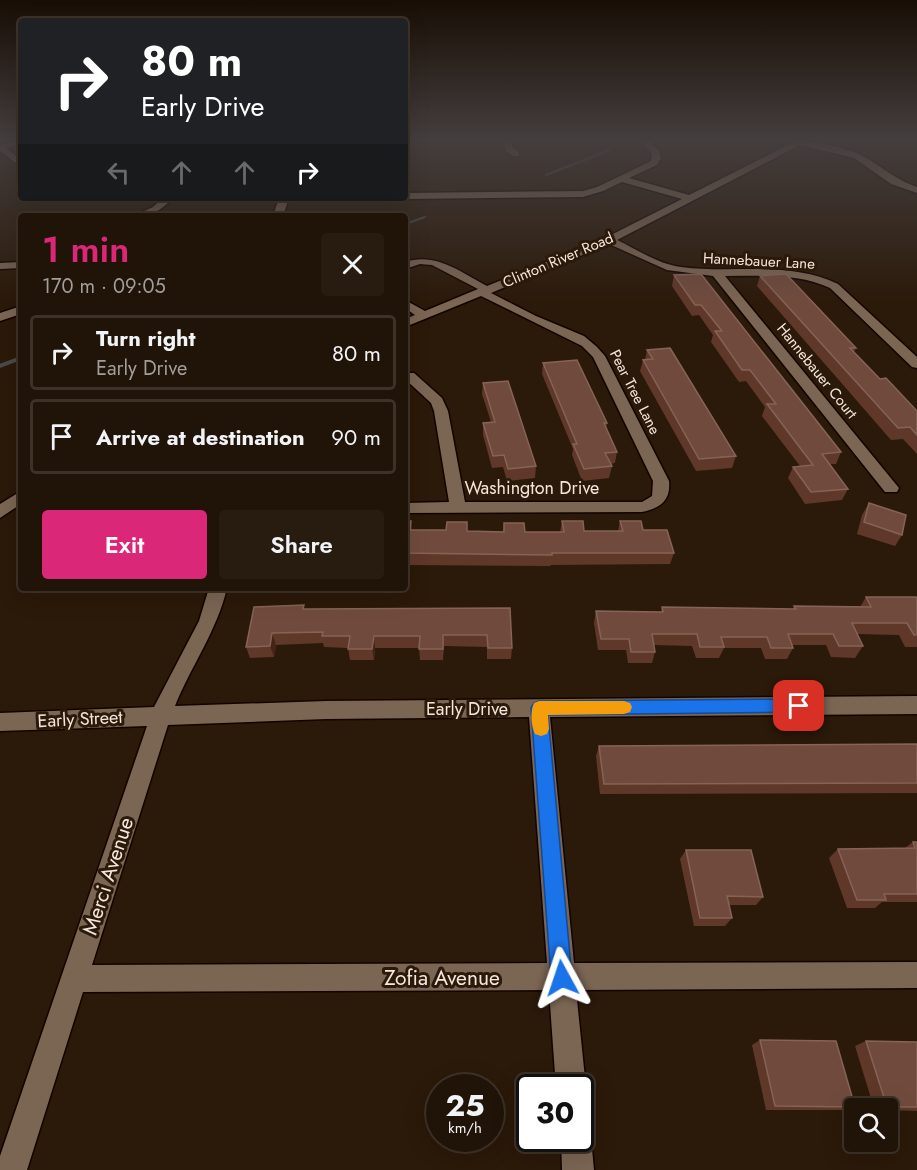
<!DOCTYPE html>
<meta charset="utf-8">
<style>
body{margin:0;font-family:Jost,sans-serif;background:#281c11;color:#f1f3f6;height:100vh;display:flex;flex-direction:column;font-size:22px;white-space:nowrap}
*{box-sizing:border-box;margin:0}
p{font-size:20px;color:#a29e9b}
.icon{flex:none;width:33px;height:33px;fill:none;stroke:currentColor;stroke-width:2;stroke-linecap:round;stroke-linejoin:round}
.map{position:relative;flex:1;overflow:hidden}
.side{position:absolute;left:18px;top:213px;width:390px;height:378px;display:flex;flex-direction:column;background:#201307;border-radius:6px;box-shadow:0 6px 24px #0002,0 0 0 2px #3d3228}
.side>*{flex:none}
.banner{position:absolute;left:18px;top:18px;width:390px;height:183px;border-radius:6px;box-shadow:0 6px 24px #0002,0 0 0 2px #3d3228;background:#202124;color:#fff;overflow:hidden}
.controls{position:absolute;left:844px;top:1098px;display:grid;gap:12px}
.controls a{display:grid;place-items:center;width:54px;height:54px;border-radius:6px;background:#201307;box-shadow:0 6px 24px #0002,0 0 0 2px #3d3228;font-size:30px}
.speed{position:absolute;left:426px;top:1074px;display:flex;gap:12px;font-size:30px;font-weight:700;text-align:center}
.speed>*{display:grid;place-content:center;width:78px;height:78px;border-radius:50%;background:#201307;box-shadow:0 6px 24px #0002,0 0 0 2px #3d3228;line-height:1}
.speed small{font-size:15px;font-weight:400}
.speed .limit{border:3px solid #111;border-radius:9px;background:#fff;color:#111}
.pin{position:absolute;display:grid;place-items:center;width:51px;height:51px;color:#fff;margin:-26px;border-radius:12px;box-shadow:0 3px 9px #0006}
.me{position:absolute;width:66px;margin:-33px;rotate:355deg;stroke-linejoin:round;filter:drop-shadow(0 0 4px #0008)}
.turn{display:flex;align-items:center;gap:21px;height:126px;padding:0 24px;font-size:27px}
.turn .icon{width:78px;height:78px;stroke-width:2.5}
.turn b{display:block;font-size:42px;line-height:51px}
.lanes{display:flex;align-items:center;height:57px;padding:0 24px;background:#0003;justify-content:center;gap:30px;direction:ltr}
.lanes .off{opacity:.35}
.round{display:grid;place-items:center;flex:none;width:63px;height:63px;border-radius:6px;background:#281c11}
.headline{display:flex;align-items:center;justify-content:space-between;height:102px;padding:0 24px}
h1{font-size:36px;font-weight:600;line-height:45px;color:#db2777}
.button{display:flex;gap:12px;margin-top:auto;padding:12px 24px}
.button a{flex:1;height:69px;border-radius:6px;background:#db2777;color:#fff;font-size:24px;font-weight:600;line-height:69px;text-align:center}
.button a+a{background:#281c11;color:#f1f3f6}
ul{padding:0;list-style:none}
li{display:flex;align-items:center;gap:18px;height:75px;margin:0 12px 9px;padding:0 12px;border:3px solid #3d3228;border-radius:6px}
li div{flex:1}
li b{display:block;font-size:22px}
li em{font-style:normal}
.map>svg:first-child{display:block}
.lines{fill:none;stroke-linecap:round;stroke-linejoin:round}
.stream-far1{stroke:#494a4b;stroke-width:2}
.stream{stroke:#494a4b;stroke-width:4}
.minor-casing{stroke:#130400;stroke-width:3}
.minor{fill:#7b6553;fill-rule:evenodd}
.wall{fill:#60382a}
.shaded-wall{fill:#442415}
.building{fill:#704b3d;stroke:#856356;stroke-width:1.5}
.route{fill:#1a73e8;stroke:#114b97;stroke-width:1.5}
.slow{fill:#f59e0b}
.labels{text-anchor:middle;stroke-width:6;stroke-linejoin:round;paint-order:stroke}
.far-street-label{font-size:15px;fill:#f4e6dc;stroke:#2b1909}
.street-label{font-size:18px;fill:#f4e6dc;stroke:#2b1909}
.near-street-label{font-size:21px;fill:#f4e6dc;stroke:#2b1909}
</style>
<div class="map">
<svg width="917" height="1170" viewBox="0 0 917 1170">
<rect width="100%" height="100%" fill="#2b1909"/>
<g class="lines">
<!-- stream-far1 -->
<g class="stream-far1">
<path d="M546 175 610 150"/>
<path d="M405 224 425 217"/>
</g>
<!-- stream -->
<path class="stream" d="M0 366 21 358"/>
<defs>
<g id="minor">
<path d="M21 140V144L6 148 21 160V167L0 151V145Z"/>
<path d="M405 140H411L409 170 405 173Z"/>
<path d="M504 140H512V147L519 152V156H513L505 150Z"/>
<path d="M640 140H649L659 151 661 158 657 165 629 178 689 195 792 143 790 140C805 140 846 147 861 155 882 166 892 178 917 187V193L891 184 854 158 800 145 617 240C638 250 658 264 681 267 733 274 789 260 838 284L917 357V368L912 367 830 288C798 273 760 276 725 276L899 488 897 492H885L713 276 667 270 609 244 491 293 536 316 584 336 597 347 605 356 669 481C671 501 660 508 642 512L405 513V503L449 502 434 411 431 403 405 379V373H414L442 398 448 411 465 502H642L652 496 653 481 593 357 582 346 481 296 405 327V319L415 315 405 308V300L425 311 478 289 432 265 420 264 405 269V262C436 252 460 272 487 286L605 238 682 199 622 182 603 191 583 197 405 199 402 198H405V193L583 191 597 187 651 161 652 154Z"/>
<path d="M163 198H173C161 211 151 216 133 216L153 207Z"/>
<path d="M279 198H289L283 216H273Z"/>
<path d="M21 262V268L0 269V263Z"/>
<path d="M21 306V314L0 321V313Z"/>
<path d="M21 491V504L0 518V504Z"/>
<path d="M209 588H227C217 631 191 666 175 706L326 701 917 696V714L550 717 574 963 917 962V988L576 990 586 1088 580 1099V1088H556L549 990 83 992 27 1170H0V1156L147 726 0 731V713L154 707 199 621ZM529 717 547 963 92 965 168 725 326 719Z"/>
<path d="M580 1125 587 1127 591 1138 594 1170H562L561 1138H580Z"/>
</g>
</defs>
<!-- minor casing -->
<use href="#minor" class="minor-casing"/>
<!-- minor -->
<use href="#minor" class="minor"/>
</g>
<!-- wall -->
<g class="wall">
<path d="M674 275 841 452 836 464H830L848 489 842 500 805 504 788 478 793 467 800 466 762 416 765 407 746 381 739 382 711 342 713 335 699 315 692 316 672 286Z"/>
<path d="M760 276 856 348 854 352 880 379 917 411V454L903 439 891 440 757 286Z"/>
<path d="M647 350 736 456 732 468 696 471 640 371 643 360H645Z"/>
<path d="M543 363 607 423 606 428 617 452 615 463 610 464 612 466 609 478 582 481 572 455 573 449 542 374Z"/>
<path d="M483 383 536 466 535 478 507 481 503 467 492 468 483 435V423L491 422 482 394Z"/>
<path d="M869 503 902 535 895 546 857 534 862 515Z"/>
<path d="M405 521H411L412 530 503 532 504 523 525 532H560L562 521 584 531H618L620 521 643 530 674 553 670 564 551 565 550 566 405 565Z"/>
<path d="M866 597 917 599V647H905L899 635 857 634 863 646 855 658 831 657 826 645H792L793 648 787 659H765L761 648H724L719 658H696L692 646 654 645 655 652 652 663H628L626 650H598L594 623 596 611 661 612 662 607 793 609 794 606 860 607Z"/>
<path d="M510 608 512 648 511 659H487V647L444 646 443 660H420L419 648H375L374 660H350L348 648 324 647 323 643 276 645 274 657 250 658 246 647 304 609Z"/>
<path d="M917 744V793L600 794 596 756 599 746Z"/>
<path d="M913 842H917V902H882L875 908H847L829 858 838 849 905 848Z"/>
<path d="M686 850 763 897 756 905H729L732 918 725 926H694L680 859Z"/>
<path d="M760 1040 855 1107 843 1110H766L752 1045Z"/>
<path d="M866 1041 917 1042V1111L888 1110V1108H874L855 1046Z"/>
</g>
<!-- shaded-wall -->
<g class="shaded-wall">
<path d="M272 633 276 645 274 657 270 646Z"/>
<path d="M374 636 375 648 374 660 372 649Z"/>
</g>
<!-- building -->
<g class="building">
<path d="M701 274 841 452 822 454 848 489 811 492 793 467 813 465 767 404H776L750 370H742L715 331H722L701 305H695L674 275Z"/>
<path d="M786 274 856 348H850L880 379 886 378 917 411V435L910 427 898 428 760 276Z"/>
<path d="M670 348 736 456 699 459 643 360 653 359 647 350Z"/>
<path d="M577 360 607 423H604L617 452 605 453 612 466 584 469 573 444H577L543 363Z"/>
<path d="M508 381 536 466 508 469 504 455 493 456 483 423 495 422 483 383Z"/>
<path d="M869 503 906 515 902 535 864 522Z"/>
<path d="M405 521H411L410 530H446L447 522H467V531L504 532V523H524L525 532H564L562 521H583L584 531H623L620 521H641L643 530H667L674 553H552V555L405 553Z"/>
<path d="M866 597H916L917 599V635H914L907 623H852L863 646H839L833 634H788L793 648H771L767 637H721L724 647H700L697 634H652L655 652H631L629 639H601L596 611 663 612 662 607 796 609 794 606 871 607Z"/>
<path d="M304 605 303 609 510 608 512 648H488L487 635H443V649H419L420 636H374L372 649H348L350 636H322L323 632 272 633 270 646 246 647 254 607Z"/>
<path d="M917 744V783L604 784 599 746Z"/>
<path d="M913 842H917V894H884L886 900H857L838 849 915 848Z"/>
<path d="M686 850H751L763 897 727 896 732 918H700Z"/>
<path d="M760 1040 836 1041 855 1107 775 1106Z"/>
<path d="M866 1041 917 1042V1107H887Z"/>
</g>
<!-- sky -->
<linearGradient id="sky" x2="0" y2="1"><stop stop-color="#180e05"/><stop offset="0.46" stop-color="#443e3e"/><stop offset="1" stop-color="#443e3e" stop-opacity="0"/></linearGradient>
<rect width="917" height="304" fill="url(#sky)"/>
<!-- route -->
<path class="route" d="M799 699 804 701 807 706 804 711 799 712 548 715 572 978 569 985 562 988 554 985 551 978 531 708 534 703 539 701Z"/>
<!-- slow -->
<path class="slow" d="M539 701H624L630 703 632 707 630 712 624 714 548 715 549 729 547 734 541 736 535 734C531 726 530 712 534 703Z"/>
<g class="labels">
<!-- far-street labels -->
<g class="far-street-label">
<text transform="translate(558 260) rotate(-23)" y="5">Clinton River Road</text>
<text transform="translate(759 261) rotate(3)" y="5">Hannebauer Lane</text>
<text transform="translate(817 371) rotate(51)" y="5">Hannebauer Court</text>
<text transform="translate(635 392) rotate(63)" y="5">Pear Tree Lane</text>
</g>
<!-- street labels -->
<g class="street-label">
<text x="532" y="494">Washington Drive</text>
<text x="467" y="715">Early Drive</text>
<text transform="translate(80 719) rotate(-3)" y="6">Early Street</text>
</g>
<!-- near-street labels -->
<g class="near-street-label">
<text transform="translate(108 876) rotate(-72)" y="7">Merci Avenue</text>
<text x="442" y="985">Zofia Avenue</text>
</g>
</g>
</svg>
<div class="controls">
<a><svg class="icon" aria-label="search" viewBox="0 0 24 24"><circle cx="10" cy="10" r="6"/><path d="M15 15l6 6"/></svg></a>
</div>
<div class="speed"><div>25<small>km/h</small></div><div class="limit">30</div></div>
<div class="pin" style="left:799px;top:706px;background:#d93025"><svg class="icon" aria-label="arrive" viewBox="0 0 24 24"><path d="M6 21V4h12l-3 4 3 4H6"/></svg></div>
<svg class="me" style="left:562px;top:978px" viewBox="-20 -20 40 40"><path d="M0-17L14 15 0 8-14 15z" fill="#1a73e8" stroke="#fff" stroke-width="4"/></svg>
<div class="banner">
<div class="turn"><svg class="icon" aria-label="right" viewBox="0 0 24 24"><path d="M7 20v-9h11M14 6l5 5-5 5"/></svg><div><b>80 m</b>Early Drive</div></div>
<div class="lanes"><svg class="icon off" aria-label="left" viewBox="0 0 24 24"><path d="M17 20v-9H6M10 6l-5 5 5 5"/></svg><svg class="icon off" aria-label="ahead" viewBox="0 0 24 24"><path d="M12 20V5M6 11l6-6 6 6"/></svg><svg class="icon off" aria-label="ahead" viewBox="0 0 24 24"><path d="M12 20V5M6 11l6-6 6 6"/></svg><svg class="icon" aria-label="right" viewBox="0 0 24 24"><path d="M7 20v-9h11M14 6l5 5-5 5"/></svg></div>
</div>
<section class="side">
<div class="headline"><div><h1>1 min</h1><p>170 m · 09:05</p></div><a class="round"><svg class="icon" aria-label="close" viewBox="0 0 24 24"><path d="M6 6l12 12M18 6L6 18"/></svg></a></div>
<ul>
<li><svg class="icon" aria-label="right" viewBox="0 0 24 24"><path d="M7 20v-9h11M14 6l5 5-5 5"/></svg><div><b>Turn right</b><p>Early Drive</p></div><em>80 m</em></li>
<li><svg class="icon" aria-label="arrive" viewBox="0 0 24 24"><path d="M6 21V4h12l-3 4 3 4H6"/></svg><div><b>Arrive at destination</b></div><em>90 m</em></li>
</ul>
<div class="button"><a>Exit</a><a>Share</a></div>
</section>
</div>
